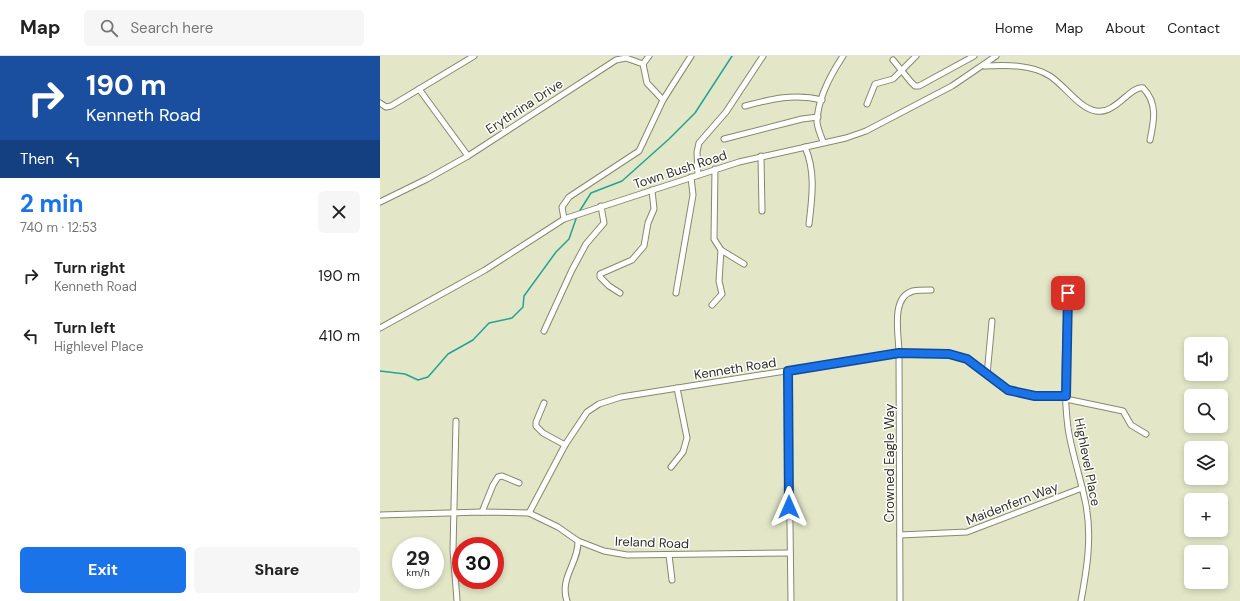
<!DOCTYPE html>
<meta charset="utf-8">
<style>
body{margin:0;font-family:"DM Sans",sans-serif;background:#f6f6f6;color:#222;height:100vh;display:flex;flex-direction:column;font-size:15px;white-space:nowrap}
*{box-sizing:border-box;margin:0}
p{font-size:13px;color:#767676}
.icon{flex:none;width:22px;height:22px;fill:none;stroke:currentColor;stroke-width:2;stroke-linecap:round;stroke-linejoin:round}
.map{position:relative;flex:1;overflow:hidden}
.sheet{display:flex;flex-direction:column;background:#fff;width:380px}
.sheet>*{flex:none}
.hud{background:#1a4fa0;color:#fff;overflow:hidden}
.fabs{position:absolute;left:804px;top:281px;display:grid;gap:8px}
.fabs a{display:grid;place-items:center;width:44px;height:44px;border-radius:6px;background:#fff;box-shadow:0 2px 6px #0003;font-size:20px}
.speed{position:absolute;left:12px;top:481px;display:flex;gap:8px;font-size:20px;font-weight:700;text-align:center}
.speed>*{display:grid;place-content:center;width:52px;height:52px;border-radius:50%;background:#fff;box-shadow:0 2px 6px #0003;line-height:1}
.speed small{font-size:10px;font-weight:400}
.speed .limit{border:6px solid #d22;background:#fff;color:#111}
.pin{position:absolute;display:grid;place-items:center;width:34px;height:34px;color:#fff;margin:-17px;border-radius:8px;box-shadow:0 2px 6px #0006}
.me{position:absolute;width:44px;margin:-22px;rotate:0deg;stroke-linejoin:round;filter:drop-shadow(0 0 3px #0008)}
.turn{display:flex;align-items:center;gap:14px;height:84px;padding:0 20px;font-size:18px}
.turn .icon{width:52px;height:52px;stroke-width:2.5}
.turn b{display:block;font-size:28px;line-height:34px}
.then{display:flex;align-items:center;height:38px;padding:0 20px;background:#0003;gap:8px;font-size:15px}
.round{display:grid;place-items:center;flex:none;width:42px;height:42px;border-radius:6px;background:#f6f6f6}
.headline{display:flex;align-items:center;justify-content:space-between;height:68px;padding:0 20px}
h1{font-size:24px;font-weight:700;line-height:30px;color:#1a73e8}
.action{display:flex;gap:8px;margin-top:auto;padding:8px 20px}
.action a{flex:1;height:46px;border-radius:6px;background:#1a73e8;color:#fff;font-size:16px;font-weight:700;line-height:46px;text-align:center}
.action a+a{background:#f6f6f6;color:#222}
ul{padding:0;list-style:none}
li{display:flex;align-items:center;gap:12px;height:60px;padding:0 20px}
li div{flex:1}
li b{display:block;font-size:15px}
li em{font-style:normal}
header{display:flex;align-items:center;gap:24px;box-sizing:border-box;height:56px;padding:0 20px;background:#fff;border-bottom:1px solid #e0e0e0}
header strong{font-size:19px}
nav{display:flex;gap:22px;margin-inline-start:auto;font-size:14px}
.search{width:280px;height:36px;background:#f6f6f6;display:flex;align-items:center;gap:10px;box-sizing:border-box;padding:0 14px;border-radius:6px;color:#767676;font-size:15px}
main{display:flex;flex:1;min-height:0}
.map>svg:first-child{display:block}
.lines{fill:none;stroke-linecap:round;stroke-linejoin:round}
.stream{stroke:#22a494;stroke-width:1.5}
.street-casing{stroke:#85896c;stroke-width:7}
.street{stroke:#fff;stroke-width:5}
.route-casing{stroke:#114b97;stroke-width:10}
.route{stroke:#1a73e8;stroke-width:7}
.labels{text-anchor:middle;stroke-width:3;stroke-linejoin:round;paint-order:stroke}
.street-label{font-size:13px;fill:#303125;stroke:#fff}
</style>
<header>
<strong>Map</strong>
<div class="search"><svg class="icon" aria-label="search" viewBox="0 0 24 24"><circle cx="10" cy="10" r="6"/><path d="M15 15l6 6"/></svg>Search here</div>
<nav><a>Home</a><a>Map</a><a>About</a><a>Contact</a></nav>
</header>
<main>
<section class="sheet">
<div class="hud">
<div class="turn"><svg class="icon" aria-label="right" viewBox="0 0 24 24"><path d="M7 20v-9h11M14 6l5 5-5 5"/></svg><div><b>190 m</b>Kenneth Road</div></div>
<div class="then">Then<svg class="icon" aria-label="left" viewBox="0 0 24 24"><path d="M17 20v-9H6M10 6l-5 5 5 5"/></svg></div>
</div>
<div class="headline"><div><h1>2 min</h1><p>740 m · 12:53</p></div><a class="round"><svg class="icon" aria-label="close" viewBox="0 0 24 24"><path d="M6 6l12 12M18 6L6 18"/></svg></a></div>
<ul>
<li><svg class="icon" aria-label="right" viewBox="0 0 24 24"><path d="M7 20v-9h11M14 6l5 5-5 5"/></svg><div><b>Turn right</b><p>Kenneth Road</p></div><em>190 m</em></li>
<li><svg class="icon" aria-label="left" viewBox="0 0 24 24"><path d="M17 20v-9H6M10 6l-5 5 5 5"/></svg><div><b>Turn left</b><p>Highlevel Place</p></div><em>410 m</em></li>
</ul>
<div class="action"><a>Exit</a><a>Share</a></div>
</section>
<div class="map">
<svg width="860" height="545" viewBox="0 0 860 545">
<rect width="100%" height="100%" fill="#e3e7c8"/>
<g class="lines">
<!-- stream -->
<g class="stream">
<path d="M199 156 211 137 242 125 289 83 315 57 352 0"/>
<path d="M0 315 25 318 38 324 48 321 68 298 93 284 109 267 132 262 143 251 144 240 176 196 189 183 197 160"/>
</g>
<defs>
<g id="street">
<path d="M513 4 531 26 535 30H539L594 0"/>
<path d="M263 8 269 0"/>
<path d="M604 10C625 9 651 8 670 20 684 29 700 53 716 55 735 59 751 29 763 32 778 47 774 65 770 84"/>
<path d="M39 33 88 100"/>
<path d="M0 47 6 51 11 50 94 0"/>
<path d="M487 48 495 28 513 23 536 0"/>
<path d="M365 50C391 43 415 37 442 44"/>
<path d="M344 83 422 63 438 61"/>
<path d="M443 86C441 79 437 72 437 65 438 42 451 18 463 0"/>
<path d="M425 91C436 116 432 142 429 168"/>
<path d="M381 100 382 155"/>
<path d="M335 113 334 183 341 194 364 208"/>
<path d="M318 119 317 96 319 87 346 56 383 0"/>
<path d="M0 146 47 123 88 100 236 4 246 2 263 8 267 27 283 44"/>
<path d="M184 163 182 151 189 141 259 95 283 44 311 0"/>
<path d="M688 224C687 272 682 325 688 372 692 398 701 423 706 449 712 482 707 512 701 545"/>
<path d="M240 237 229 230 220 221V218L252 204 264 190 268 167 274 153 272 134"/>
<path d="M296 237 313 139 311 121"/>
<path d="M332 249 342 238 339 225 341 194"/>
<path d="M0 272 105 214 184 163 359 106 466 82 486 75 572 30 616 0"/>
<path d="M164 275 192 214 206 188 224 167 221 150"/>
<path d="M408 315 411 545"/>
<path d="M607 319 612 265"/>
<path d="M686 343 743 355 751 369 766 378"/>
<path d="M164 347 156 366V370L163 377 185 389"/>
<path d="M76 365 73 494 77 544"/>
<path d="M291 411 303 396 307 382 297 332"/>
<path d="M102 456 113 429 118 421 122 420 139 427"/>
<path d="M149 457 185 389 207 356 219 348 241 341 519 297 569 298 578 300 587 303 628 334 655 340H686"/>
<path d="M0 459 102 456 149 457 178 471 198 485 224 495 247 499 410 497"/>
<path d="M520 479 587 476 702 432"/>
<path d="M289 499 292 524"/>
<path d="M187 545C179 522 199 506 198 485"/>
<path d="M520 545 519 297C519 280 510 241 533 235 538 234 546 234 551 234"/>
</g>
</defs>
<!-- street casing -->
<use href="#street" class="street-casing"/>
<!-- street -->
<use href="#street" class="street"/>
</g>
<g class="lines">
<defs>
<path id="route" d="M409 451 408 315 519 297 569 298 587 303 628 334 655 340H686L688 237"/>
</defs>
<!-- route casing -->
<use href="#route" class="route-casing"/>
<!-- route -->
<use href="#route" class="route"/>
</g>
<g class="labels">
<!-- street labels -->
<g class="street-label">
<text transform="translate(144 50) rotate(-33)" y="5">Erythrina Drive</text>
<text transform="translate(300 113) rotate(-18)" y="5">Town Bush Road</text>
<text transform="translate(355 312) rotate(-9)" y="5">Kenneth Road</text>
<text transform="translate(708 406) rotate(79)" y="5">Highlevel Place</text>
<text transform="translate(509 407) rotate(-90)" y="5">Crowned Eagle Way</text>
<text transform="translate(632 447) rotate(-21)" y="5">Maidenfern Way</text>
<text transform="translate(272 486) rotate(2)" y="5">Ireland Road</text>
</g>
</g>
</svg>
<div class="fabs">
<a><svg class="icon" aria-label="sound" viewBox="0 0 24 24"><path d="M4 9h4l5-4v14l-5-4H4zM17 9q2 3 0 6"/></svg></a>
<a><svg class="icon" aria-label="search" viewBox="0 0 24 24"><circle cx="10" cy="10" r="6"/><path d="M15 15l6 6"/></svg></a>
<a><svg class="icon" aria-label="layers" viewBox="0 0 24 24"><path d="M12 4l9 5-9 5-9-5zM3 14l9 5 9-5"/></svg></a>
<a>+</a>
<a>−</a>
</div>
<div class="speed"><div>29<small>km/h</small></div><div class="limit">30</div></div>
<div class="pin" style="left:688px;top:237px;background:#d93025"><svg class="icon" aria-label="arrive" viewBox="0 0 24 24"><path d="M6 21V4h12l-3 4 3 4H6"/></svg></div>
<svg class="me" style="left:409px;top:451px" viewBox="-20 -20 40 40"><path d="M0-17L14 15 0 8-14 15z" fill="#1a73e8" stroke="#fff" stroke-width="4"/></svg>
</div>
</main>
